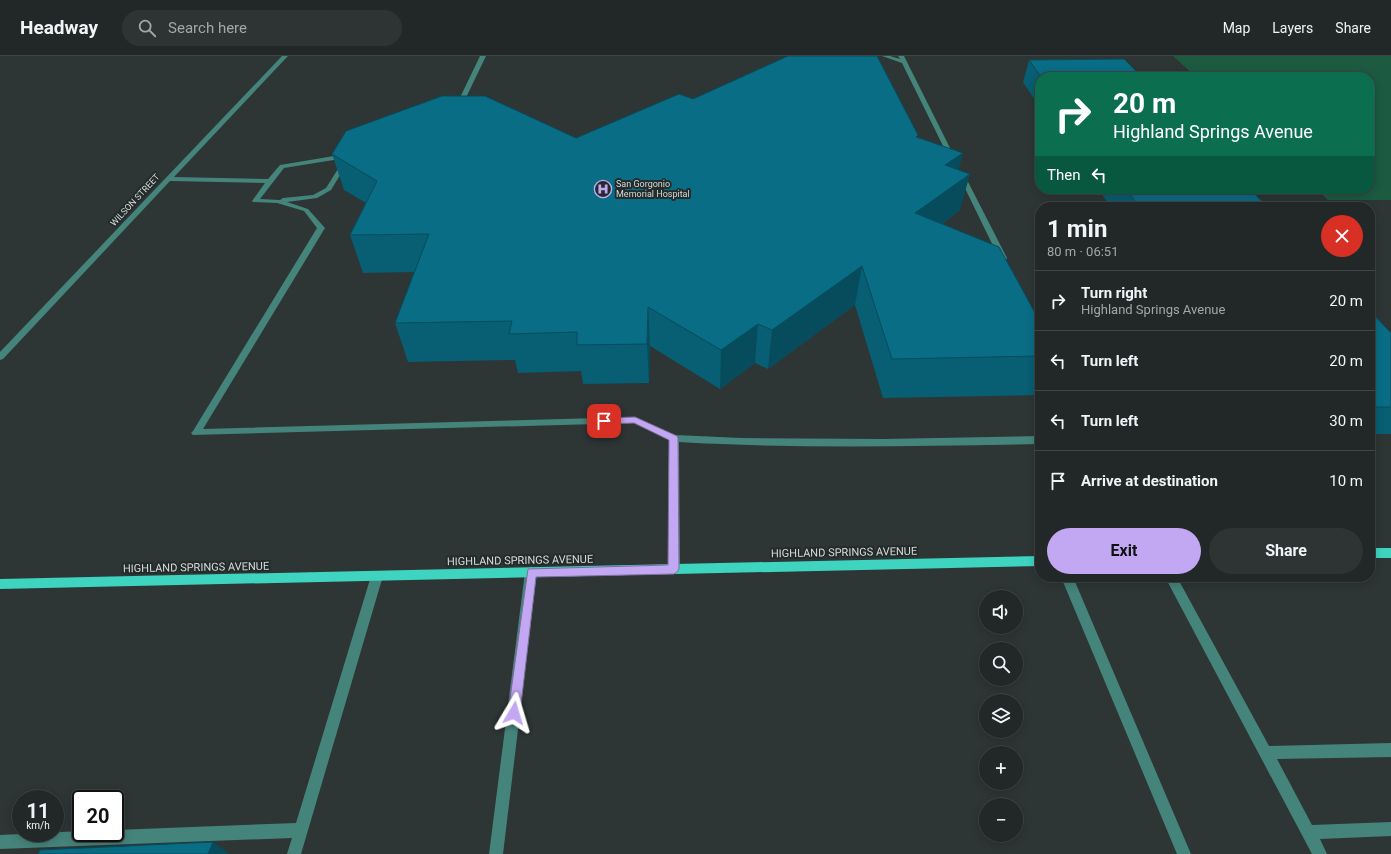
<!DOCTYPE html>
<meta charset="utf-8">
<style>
body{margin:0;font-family:Roboto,sans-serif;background:#2e3434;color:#f1f3f6;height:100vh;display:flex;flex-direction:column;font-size:15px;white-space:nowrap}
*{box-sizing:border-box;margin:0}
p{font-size:13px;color:#a2a6a8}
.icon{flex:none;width:22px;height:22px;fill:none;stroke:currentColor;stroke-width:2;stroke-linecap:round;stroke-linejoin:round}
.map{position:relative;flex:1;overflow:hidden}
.sheet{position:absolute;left:1035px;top:146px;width:340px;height:380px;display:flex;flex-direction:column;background:#222828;border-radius:16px;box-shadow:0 2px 10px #0003,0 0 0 1px #3f4445}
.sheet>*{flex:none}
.banner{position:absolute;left:1035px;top:16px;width:340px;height:122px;border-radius:16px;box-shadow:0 2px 10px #0003,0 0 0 1px #3f4445;background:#0b6e4f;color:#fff;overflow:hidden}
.tools{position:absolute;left:979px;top:534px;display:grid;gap:8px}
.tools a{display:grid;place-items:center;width:44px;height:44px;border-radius:50%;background:#222828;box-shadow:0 2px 10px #0003,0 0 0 1px #3f4445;font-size:20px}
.speed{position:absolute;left:12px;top:734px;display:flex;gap:8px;font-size:20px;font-weight:700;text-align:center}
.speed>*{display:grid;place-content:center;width:52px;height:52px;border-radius:50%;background:#222828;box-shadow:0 2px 10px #0003,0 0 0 1px #3f4445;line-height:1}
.speed small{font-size:10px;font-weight:400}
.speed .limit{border:2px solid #111;border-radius:6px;background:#fff;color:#111}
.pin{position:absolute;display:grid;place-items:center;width:34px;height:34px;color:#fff;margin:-17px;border-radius:8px;box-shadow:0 2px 6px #0006}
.me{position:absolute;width:44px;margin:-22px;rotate:7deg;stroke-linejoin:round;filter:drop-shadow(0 0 3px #0008)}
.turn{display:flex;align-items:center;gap:14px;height:84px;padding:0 12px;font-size:18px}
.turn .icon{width:52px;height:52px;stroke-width:2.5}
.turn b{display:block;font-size:28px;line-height:34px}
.then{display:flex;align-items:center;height:38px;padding:0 12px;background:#0003;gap:8px;font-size:15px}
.round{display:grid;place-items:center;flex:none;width:42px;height:42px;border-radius:21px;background:#2e3434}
.head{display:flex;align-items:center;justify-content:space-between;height:68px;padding:0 12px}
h1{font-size:24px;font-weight:700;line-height:30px}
.action{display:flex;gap:8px;margin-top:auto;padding:8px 12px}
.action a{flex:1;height:46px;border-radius:24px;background:#c2a8f2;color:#111;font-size:16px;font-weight:700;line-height:46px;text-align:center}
.action a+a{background:#2e3434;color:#f1f3f6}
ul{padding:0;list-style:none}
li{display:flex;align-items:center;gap:12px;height:60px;padding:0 12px;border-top:1px solid #3f4445}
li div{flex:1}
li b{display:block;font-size:15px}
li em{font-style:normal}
header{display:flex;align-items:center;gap:24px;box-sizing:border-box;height:56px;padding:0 20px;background:#222828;border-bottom:1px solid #3f4445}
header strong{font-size:19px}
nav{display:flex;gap:22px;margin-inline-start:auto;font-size:14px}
.search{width:280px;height:36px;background:#2e3434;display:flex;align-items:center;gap:10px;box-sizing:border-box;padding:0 14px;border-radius:22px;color:#a2a6a8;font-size:15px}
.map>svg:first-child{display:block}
.green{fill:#1c5b41}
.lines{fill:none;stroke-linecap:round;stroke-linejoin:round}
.minor{fill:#45847a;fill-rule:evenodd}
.major{fill:#3ed4c0;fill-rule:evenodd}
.wall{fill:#085e72}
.shaded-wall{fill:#064c5d}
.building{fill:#096d85;stroke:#064c5d}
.route{fill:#c2a8f2;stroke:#7e6d9d}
.labels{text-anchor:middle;stroke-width:4;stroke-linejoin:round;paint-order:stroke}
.far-poi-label{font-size:9px;fill:#d6dadb;stroke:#232b2b;text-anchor:start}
.far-street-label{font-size:9px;fill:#d6dadb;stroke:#232b2b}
.street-label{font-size:11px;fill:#d6dadb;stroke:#232b2b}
</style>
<header>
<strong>Headway</strong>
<div class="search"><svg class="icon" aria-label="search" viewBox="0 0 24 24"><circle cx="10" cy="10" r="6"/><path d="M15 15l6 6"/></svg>Search here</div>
<nav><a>Map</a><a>Layers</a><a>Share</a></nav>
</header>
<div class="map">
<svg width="1391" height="798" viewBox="0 0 1391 798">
<rect width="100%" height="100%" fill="#2d3535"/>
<!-- green -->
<path class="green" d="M1173 0H1391V144H1328L1316 133H1370V21H1196Z"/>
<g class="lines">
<!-- minor -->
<g class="minor">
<path d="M282 0H288L174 121 268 123 280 109 346 98 349 100 346 102 284 112 260 143 280 144 283 142 313 139 326 132 343 105 348 106 331 134 317 142 287 146 308 153 325 172 203 373 635 361 675 379 741 382 883 383 1040 380V388C920 390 799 393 679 386L680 513 678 516 674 518 670 516 668 513 669 384 634 367 193 379 191 377 193 375 317 172 304 155 277 147 253 146 252 145 265 127 170 125 3 303 0 304V296Z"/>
<path d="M480 0H486L461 52 456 53 455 52Z"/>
<path d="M882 0H890L900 3 898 0H904L956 104 955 105 950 104 902 7Z"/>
<path d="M959 117 964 118 1007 202 1006 204H1003L999 202 958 118Z"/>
<path d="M531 511 535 513 537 516 503 798H489L525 516 527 513Z"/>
<path d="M377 515 381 517 383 520 301 798H287L292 782 0 793V779L81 775V777H115V774L296 767 371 520 373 517Z"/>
<path d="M1061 521H1073L1191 798H1177Z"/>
<path d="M1165 521H1177L1269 690 1391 687V701L1277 703 1312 769 1391 766V780L1320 783 1327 798H1312Z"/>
</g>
<!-- major -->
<g class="major">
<rect x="1370" y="492" width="21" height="10"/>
<path d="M1040 500V510L0 533V523Z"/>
</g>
</g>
<!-- wall -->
<g class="wall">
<path d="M1029 4 1142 21H1040V52L1023 26Z"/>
<path d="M693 43 917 81 959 114 960 154 942 168 1040 266V339L883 342 855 249 768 313 755 307 720 333 650 290 649 327 583 328 581 315 518 317 515 304 408 306 395 267 414 216 363 217 350 179 366 147 344 134 332 98 576 82Z"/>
<path d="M1098 133H1250L1267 151H1111Z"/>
<path d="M1370 235 1376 241 1370 248Z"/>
<path d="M1370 255 1391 277V378H1370Z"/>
</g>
<!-- shaded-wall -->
<g class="shaded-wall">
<path d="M963 97 955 128 970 118 960 154 907 194 915 157 945 109Z"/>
<path d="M862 210 855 249 768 313 772 274Z"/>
<path d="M648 251 650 290 649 327 647 288Z"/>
<path d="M758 268 755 307 720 333 721 294Z"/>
<path d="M213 786 230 798H208Z"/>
</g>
<!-- building -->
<g class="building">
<path d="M788 0H877L918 79 916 81 963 97 945 109 970 118 915 157 999 191 1040 266V300L892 303 862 210 772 274 758 268 721 294 648 251 647 288 577 289V276L509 278 512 265 395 267 429 178 350 179 377 125 332 98 346 75 442 40H485L576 82 679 38 693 43Z"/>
<path d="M1124 3 1142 21H1041L1029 4Z"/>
<path d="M1126 133H1250L1267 151H1139Z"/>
<path d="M1370 235 1376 241H1370Z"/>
<path d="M1370 255 1391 277V351H1370Z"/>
<path d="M213 786 208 798H38L40 794Z"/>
</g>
<!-- route -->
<path class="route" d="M635 361 677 380 678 382 679 513 677 516 674 518 536 521 520 657 518 661 514 663 509 661 508 657 528 513 668 509 669 384 634 367 604 368 599 365 604 362Z"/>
<!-- icons -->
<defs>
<symbol id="hospital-ring" viewBox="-11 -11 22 22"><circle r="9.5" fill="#232b2b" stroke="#c2a8f2" stroke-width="1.5"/><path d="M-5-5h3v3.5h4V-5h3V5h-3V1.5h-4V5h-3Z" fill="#c2a8f2"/></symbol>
</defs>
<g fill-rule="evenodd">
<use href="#hospital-ring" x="593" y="123" width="20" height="20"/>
</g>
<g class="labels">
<!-- far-poi labels -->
<g class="far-poi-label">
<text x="616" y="131">San Gorgonio<tspan x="616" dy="10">Memorial Hospital</tspan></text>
</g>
<!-- far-street labels -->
<g class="far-street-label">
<text transform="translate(135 144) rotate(-47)" y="3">WILSON STREET</text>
</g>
<!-- street labels -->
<g class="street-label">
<text transform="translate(844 496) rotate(-1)" y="4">HIGHLAND SPRINGS AVENUE</text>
<text transform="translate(520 504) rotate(-1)" y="4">HIGHLAND SPRINGS AVENUE</text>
<text transform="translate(196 511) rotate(-1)" y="4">HIGHLAND SPRINGS AVENUE</text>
</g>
</g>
</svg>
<div class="tools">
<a><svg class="icon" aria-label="sound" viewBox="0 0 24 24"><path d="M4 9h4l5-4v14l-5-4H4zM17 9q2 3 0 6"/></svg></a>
<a><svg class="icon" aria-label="search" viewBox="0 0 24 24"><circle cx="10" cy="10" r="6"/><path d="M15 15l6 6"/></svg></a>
<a><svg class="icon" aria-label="layers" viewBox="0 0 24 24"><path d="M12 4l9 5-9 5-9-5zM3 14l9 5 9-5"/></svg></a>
<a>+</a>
<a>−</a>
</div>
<div class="speed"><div>11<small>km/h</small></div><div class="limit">20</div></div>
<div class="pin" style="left:604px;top:365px;background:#d93025"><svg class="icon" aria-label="arrive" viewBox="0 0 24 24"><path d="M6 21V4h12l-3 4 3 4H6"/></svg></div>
<svg class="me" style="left:514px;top:657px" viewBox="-20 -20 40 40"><path d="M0-17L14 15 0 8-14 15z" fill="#c2a8f2" stroke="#fff" stroke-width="4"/></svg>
<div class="banner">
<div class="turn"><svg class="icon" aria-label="right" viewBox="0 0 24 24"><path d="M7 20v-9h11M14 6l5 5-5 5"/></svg><div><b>20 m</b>Highland Springs Avenue</div></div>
<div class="then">Then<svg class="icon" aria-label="left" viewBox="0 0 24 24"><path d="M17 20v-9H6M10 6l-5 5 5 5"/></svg></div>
</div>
<section class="sheet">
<div class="head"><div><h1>1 min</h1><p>80 m · 06:51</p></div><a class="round" style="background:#d93025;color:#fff"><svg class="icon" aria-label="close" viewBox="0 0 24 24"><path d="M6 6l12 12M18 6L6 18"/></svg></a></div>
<ul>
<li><svg class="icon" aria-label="right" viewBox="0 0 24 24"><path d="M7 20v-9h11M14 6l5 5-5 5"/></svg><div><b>Turn right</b><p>Highland Springs Avenue</p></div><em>20 m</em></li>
<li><svg class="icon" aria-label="left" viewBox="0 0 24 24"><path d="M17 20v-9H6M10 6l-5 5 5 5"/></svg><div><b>Turn left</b></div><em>20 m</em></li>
<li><svg class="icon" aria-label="left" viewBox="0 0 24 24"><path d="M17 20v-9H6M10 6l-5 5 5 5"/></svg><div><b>Turn left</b></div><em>30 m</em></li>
<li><svg class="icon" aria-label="arrive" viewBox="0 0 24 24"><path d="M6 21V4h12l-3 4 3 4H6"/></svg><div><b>Arrive at destination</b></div><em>10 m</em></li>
</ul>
<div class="action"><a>Exit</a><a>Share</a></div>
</section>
</div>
